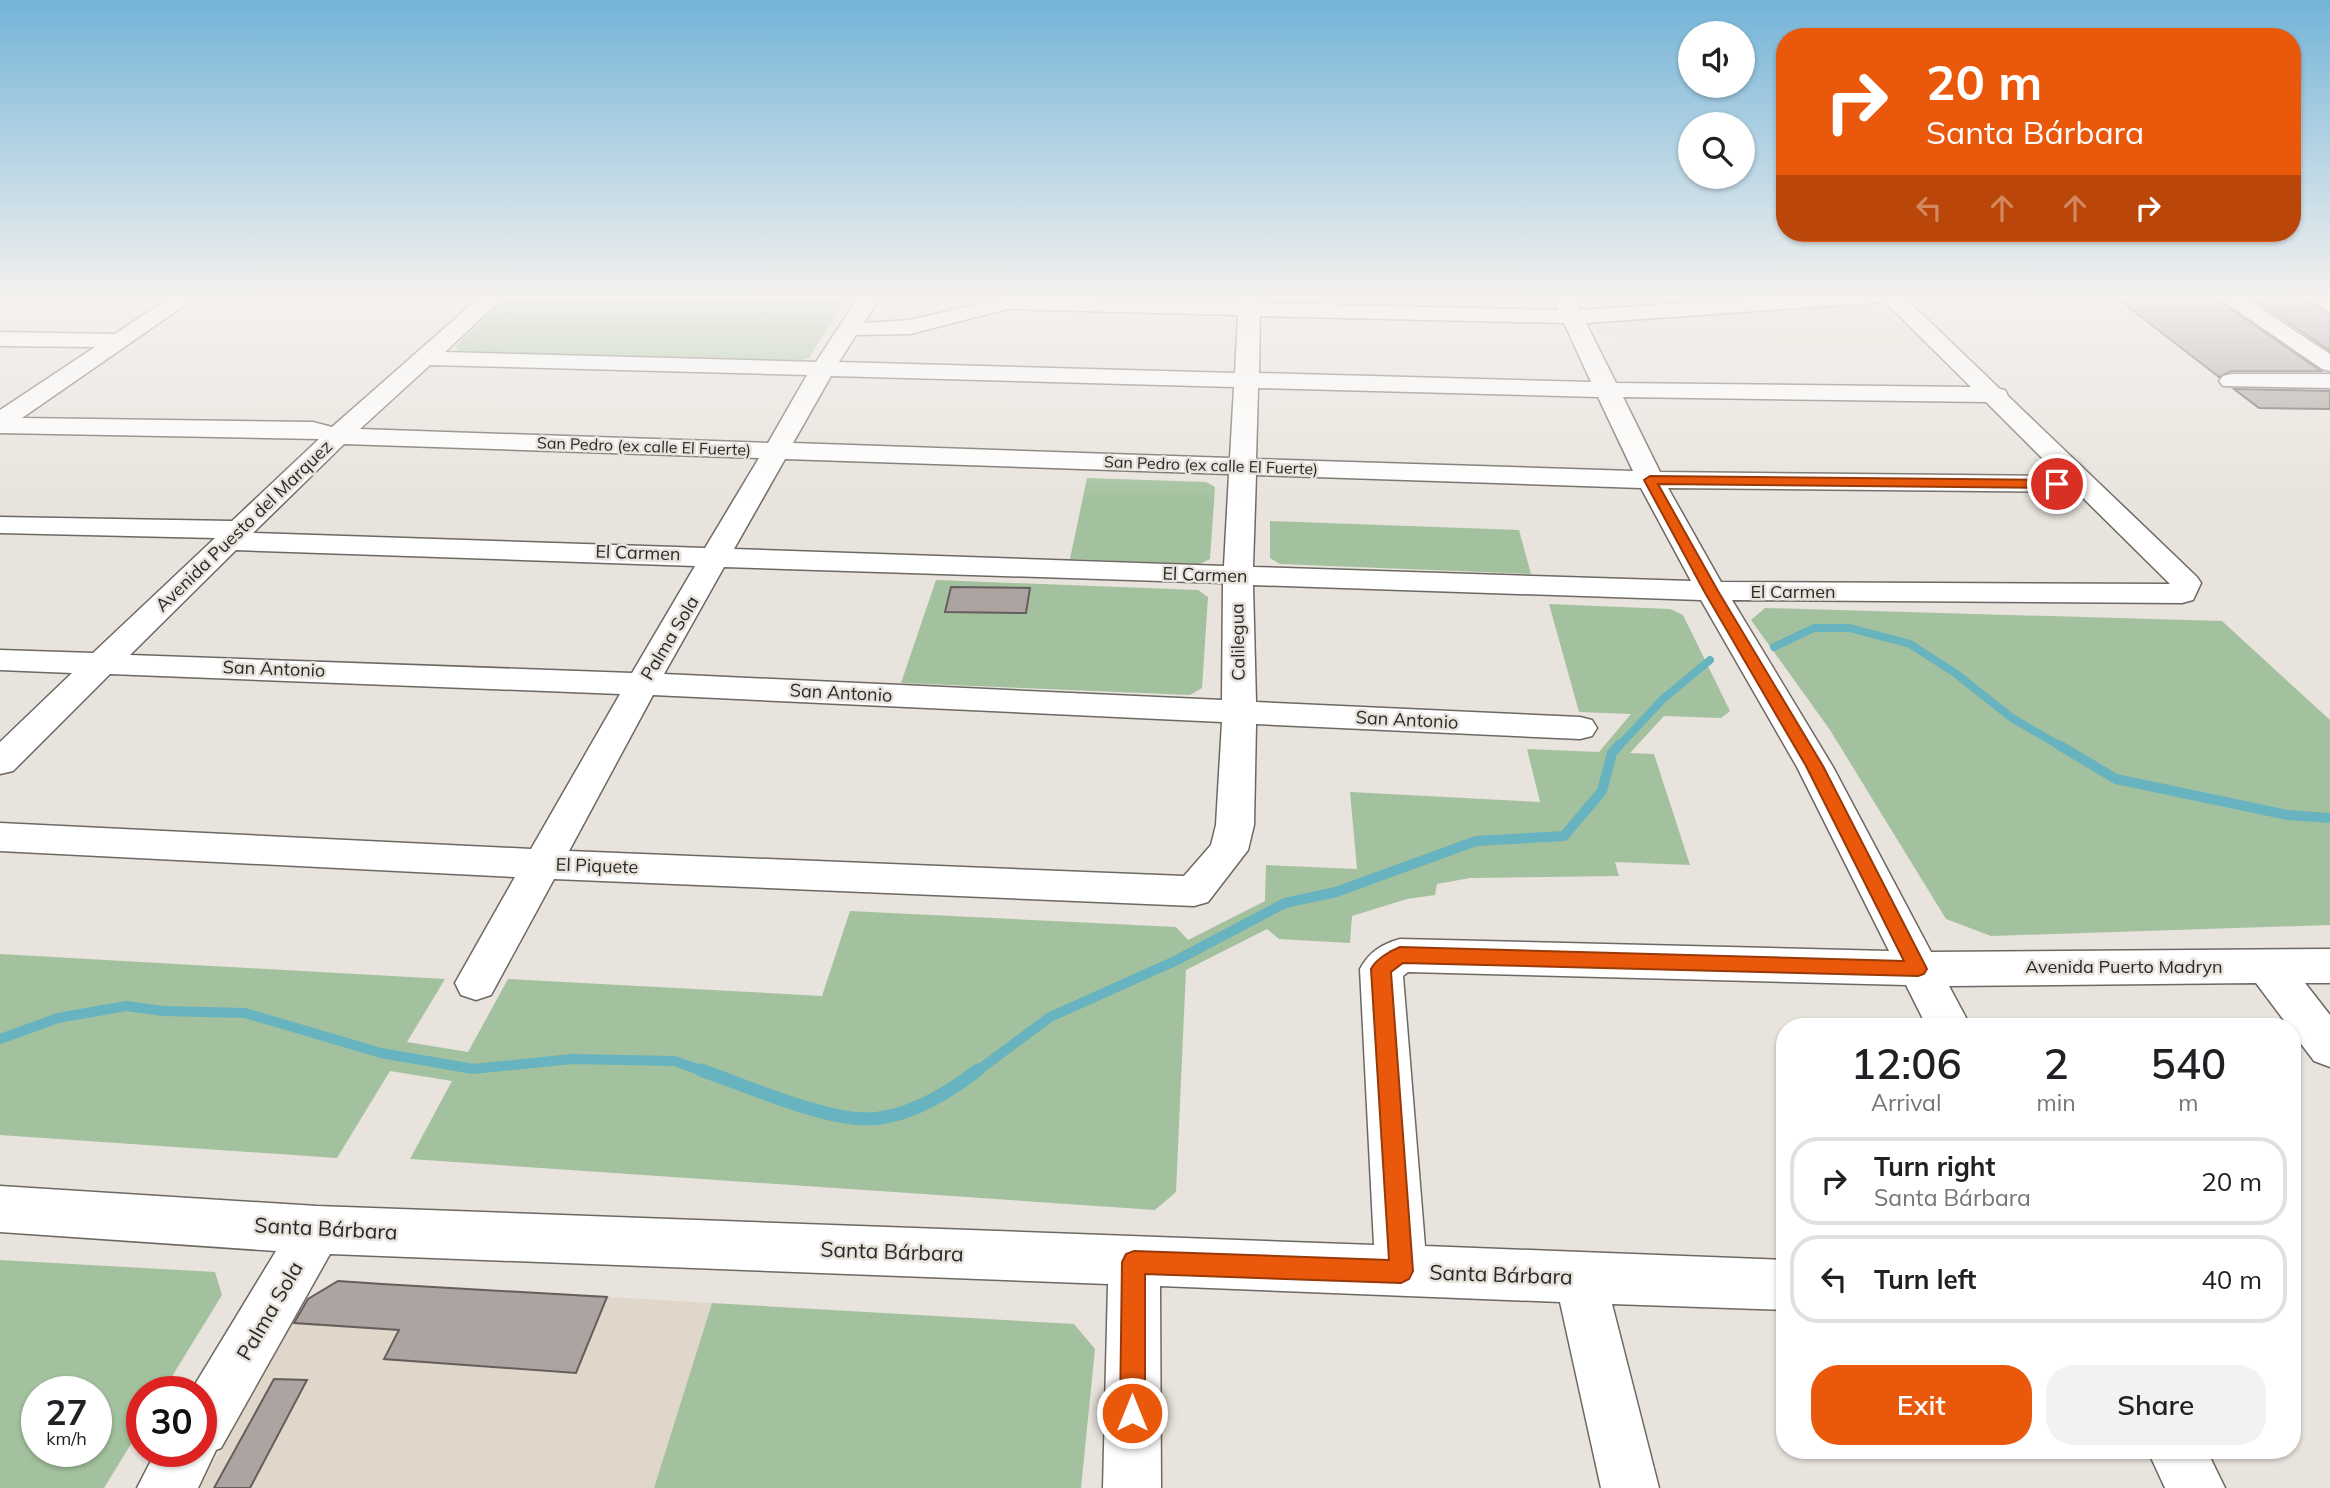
<!DOCTYPE html>
<meta charset="utf-8">
<style>
body{margin:0;font-family:Mulish,sans-serif;background:#f2f2f2;color:#202124;height:100vh;display:flex;flex-direction:column;font-size:26px;white-space:nowrap}
*{box-sizing:border-box;margin:0}
p{font-size:23px;color:#757577}
.icon{flex:none;width:38px;height:38px;fill:none;stroke:currentColor;stroke-width:2;stroke-linecap:round;stroke-linejoin:round}
.map{position:relative;flex:1;overflow:hidden}
.side{position:absolute;left:1776px;top:1018px;width:525px;height:441px;display:flex;flex-direction:column;background:#fff;border-radius:28px;box-shadow:0 2px 5px #0004}
.side>*{flex:none}
.guide{position:absolute;left:1776px;top:28px;width:525px;height:214px;border-radius:28px;box-shadow:0 2px 5px #0004;background:#ea580c;color:#fff;overflow:hidden}
.fabs{position:absolute;left:1678px;top:21px;display:grid;gap:14px}
.fabs a{display:grid;place-items:center;width:77px;height:77px;border-radius:50%;background:#fff;box-shadow:0 2px 5px #0004;font-size:35px}
.speed{position:absolute;left:21px;top:1376px;display:flex;gap:14px;font-size:35px;font-weight:700;text-align:center}
.speed>*{display:grid;place-content:center;width:91px;height:91px;border-radius:50%;background:#fff;box-shadow:0 2px 5px #0004;line-height:1}
.speed small{font-size:18px;font-weight:400}
.speed .limit{border:10px solid #d22;background:#fff;color:#111}
.pin{position:absolute;display:grid;place-items:center;width:60px;height:60px;color:#fff;margin:-30px;border:4px solid #fff;border-radius:50%;box-shadow:0 2px 7px #0007}
.me{position:absolute;width:77px;margin:-38px;rotate:0deg;stroke-linejoin:round;filter:drop-shadow(0 0 5px #0008)}
.turn{display:flex;align-items:center;gap:24px;height:147px;padding:0 35px;font-size:32px}
.turn .icon{width:91px;height:91px;stroke-width:2.5}
.turn b{display:block;font-size:49px;line-height:60px}
.lanes{display:flex;align-items:center;height:66px;padding:0 35px;background:#0003;justify-content:center;gap:35px;direction:ltr}
.lanes .off{opacity:.35}
.eta{display:flex;justify-content:space-evenly;align-items:center;height:119px;text-align:center}
.eta b{font-size:42px;font-weight:600;line-height:49px}
.button{display:flex;gap:14px;margin-top:auto;padding:14px 35px}
.button a{flex:1;height:80px;border-radius:28px;background:#ea580c;color:#fff;font-size:28px;font-weight:600;line-height:80px;text-align:center}
.button a+a{background:#f2f2f2;color:#202124}
ul{padding:0;list-style:none}
li{display:flex;align-items:center;gap:21px;height:88px;margin:0 14px 10px;padding:0 21px;border:4px solid #e0e0e0;border-radius:28px}
li div{flex:1}
li b{display:block;font-size:26px}
li em{font-style:normal}
.map>svg:first-child{display:block}
.built{fill:#e0d6c9}
.green{fill:#a3c19e;fill-rule:evenodd}
.lines{fill:none;stroke-linecap:round;stroke-linejoin:round}
.stream-far2{stroke:#67b3bf;stroke-width:8}
.stream-far1{stroke:#67b3bf;stroke-width:10}
.stream{stroke:#67b3bf;stroke-width:13}
.building{fill:#ada4a2;stroke:#665e5c;stroke-width:2}
.minor-casing{stroke:#6d6862;stroke-width:3}
.minor{fill:#fff;fill-rule:evenodd}
.route{fill:#ea580c;stroke:#983908;stroke-width:2}
.labels{text-anchor:middle;stroke-width:5;stroke-linejoin:round;paint-order:stroke}
.far-street-label{font-size:16px;fill:#2b2927;stroke:#e8e3dc}
.street-label{font-size:18px;fill:#2b2927;stroke:#e8e3dc}
.near-street-label{font-size:21px;fill:#2b2927;stroke:#e8e3dc}
</style>
<div class="map">
<svg width="2330" height="1488" viewBox="0 0 2330 1488">
<rect width="100%" height="100%" fill="#e8e3dc"/>
<!-- built -->
<g class="built">
<path d="M1877 305 1928 344H1642L1597 334 1601 322Z"/>
<path d="M382 1283 422 1286 385 1358 576 1373 607 1297 712 1303 654 1488H199L292 1323 357 1327Z"/>
</g>
<!-- green -->
<g class="green">
<path d="M508 296H731L845 299 809 358 799 361 459 351 455 347Z"/>
<path d="M1087 478 1206 482 1215 487 1210 559 1200 564 1070 559Z"/>
<path d="M1270 521 1519 530 1531 574 1280 564 1270 558Z"/>
<path d="M936 580 1198 590 1208 597 1202 688 1190 695 901 683Z"/>
<path d="M1549 604 1670 609 1683 615 1730 711 1721 718 1664 716 1630 753 1654 754 1690 865 1615 862 1619 876 1470 878 1437 884 1435 895 1407 899 1352 916 1350 943 1279 939 1267 929 1186 970 1176 1192 1155 1210 410 1159 452 1081 390 1071 337 1158 0 1135V954L445 979 407 1042 468 1052 508 979 822 996 850 911 1176 927 1188 940 1265 901 1266 865 1357 869 1350 792 1540 802 1527 749 1599 752 1631 714 1579 712Z"/>
<path d="M1765 608 2222 621 2330 720V925L1991 936 1946 919 1830 730 1751 620Z"/>
<path d="M0 1260 215 1272 222 1295 163 1391H142V1426L104 1488H0ZM37 1391H96V1451H37Z"/>
<path d="M712 1303 1074 1324 1095 1349 1081 1488H654Z"/>
</g>
<g class="lines">
<!-- stream-far2 -->
<g class="stream-far2">
<path d="M1774 647 1814 628H1850L1910 644 1955 673 2012 718 2062 747"/>
<path d="M1618 747 1663 699 1710 660"/>
</g>
<!-- stream-far1 -->
<g class="stream-far1">
<path d="M2059 745 2116 779 2288 815 2330 818"/>
<path d="M0 1039 58 1018 126 1006 163 1011 245 1013 381 1053 473 1069 572 1059 674 1061 706 1072"/>
<path d="M976 1072 1050 1017 1175 961 1285 903 1336 892 1476 841 1564 836 1602 791 1612 753 1619 745"/>
</g>
<!-- stream -->
<path class="stream" d="M701 1070C744 1085 822 1119 866 1119 906 1119 948 1093 978 1070"/>
</g>
<!-- building -->
<g class="building">
<path d="M2250 296H2299L2330 314V351Z"/>
<path d="M2117 298H2215L2321 371H2231L2219 377Z"/>
<path d="M2234 389 2330 391V409L2259 408Z"/>
<path d="M951 587 1030 588 1026 613 945 612Z"/>
<path d="M338 1281 382 1284 607 1297 576 1373 384 1359 399 1330 294 1323 308 1299Z"/>
<path d="M274 1379 307 1380 250 1488H214Z"/>
</g>
<g class="lines">
<defs>
<g id="minor">
<path d="M172 296H198L22 418 313 422 332 427 481 296H505L445 352 816 362 859 296H881L864 323 910 320 1007 297 1239 302V296H1261L1260 303 1558 310 1551 296H1573L1580 310 1788 296H1903L2000 389 2005 390 2008 396 2197 577 2201 583 2193 600 2182 603 1732 600 1833 767 1931 952 2330 949V983H2305L2330 1015V1067L2314 1061 2292 1032V1027H2289L2256 983 1949 986 1971 1027H1927L1906 985 1408 972 1403 976 1425 1246 1785 1260V1310L1612 1304 1659 1488H1601L1560 1302 1160 1286 1161 1488H1103L1108 1284 330 1254 221 1448 216 1450 198 1488H137L156 1451H201V1391H191L276 1251 0 1232V1186L317 1206 1374 1245 1360 969C1369 952 1382 944 1400 939L1889 951 1797 767 1701 600 1253 585 1256 702 1580 717 1592 720 1597 728 1592 736 1580 739 1256 724 1254 825 1248 850 1208 902 1194 906 554 879 491 995 476 1000 461 995 455 983 515 877 0 851V823L531 849 620 694 110 674 13 771 0 774V742L72 673 0 670V650L93 653 215 538 0 533V517L232 521 319 439 0 433V410L95 347 0 346V332L115 334ZM1885 302 1971 387 1616 383 1586 323ZM1007 309 1238 315 1235 373 839 362 856 335 910 334ZM1260 316 1564 323 1591 382 1259 373ZM430 365 807 375 768 443 360 429ZM831 376 1234 387 1230 458 793 443ZM1258 388 1598 397 1633 471 1256 459ZM1623 397 1986 402 2060 476 1660 472ZM344 444 759 458 705 548 253 533ZM785 459 1229 474 1224 566 734 549ZM1256 475 1641 488 1691 581 1253 567ZM1668 488 2077 492 2170 584 1721 582ZM236 550 695 566 632 673 130 655ZM724 567 1223 583 1222 700 664 674ZM653 695 1222 722 1216 825 1211 845 1184 876 569 851Z"/>
<path d="M2216 296H2242L2330 354V371L2322 369Z"/>
<path d="M2231 374H2330V388L2223 386 2219 381 2223 376Z"/>
<path d="M2148 1451H2207L2225 1488H2165Z"/>
</g>
</defs>
<!-- minor casing -->
<use href="#minor" class="minor-casing"/>
<!-- minor -->
<use href="#minor" class="minor"/>
</g>
<!-- sky -->
<linearGradient id="sky" x2="0" y2="1"><stop stop-color="#74b4d8"/><stop offset="0.59" stop-color="#f5f2ef"/><stop offset="1" stop-color="#f5f2ef" stop-opacity="0"/></linearGradient>
<rect width="2330" height="504" fill="url(#sky)"/>
<!-- route -->
<path class="route" d="M1650 476 2057 480 2064 484 2057 488 1658 484 1718 591 1823 766 1927 969 1924 974 1918 976 1403 963 1391 972 1413 1271 1409 1279 1401 1283 1145 1274V1413L1141 1422 1132 1425 1124 1422 1120 1413 1122 1262 1126 1254 1134 1251 1389 1260 1371 969C1376 959 1390 951 1400 947L1904 961 1806 766 1704 591 1644 480Z"/>
<g class="labels">
<!-- far-street labels -->
<g class="far-street-label">
<text transform="translate(644 446) rotate(2)" y="6">San Pedro (ex calle El Fuerte)</text>
<text transform="translate(1211 465) rotate(2)" y="6">San Pedro (ex calle El Fuerte)</text>
</g>
<!-- street labels -->
<g class="street-label">
<text transform="translate(244 526) rotate(-44)" y="6">Avenida Puesto del Marquez</text>
<text transform="translate(638 553) rotate(2)" y="6">El Carmen</text>
<text transform="translate(1205 575) rotate(2)" y="6">El Carmen</text>
<text x="1793" y="598">El Carmen</text>
<text transform="translate(670 638) rotate(-59)" y="6">Palma Sola</text>
<text transform="translate(1238 642) rotate(-91)" y="6">Calilegua</text>
<text transform="translate(274 669) rotate(2)" y="6">San Antonio</text>
<text transform="translate(841 693) rotate(3)" y="6">San Antonio</text>
<text transform="translate(1407 720) rotate(3)" y="6">San Antonio</text>
<text transform="translate(597 866) rotate(2)" y="6">El Piquete</text>
<text x="2124" y="973">Avenida Puerto Madryn</text>
</g>
<!-- near-street labels -->
<g class="near-street-label">
<text transform="translate(326 1229) rotate(3)" y="7">Santa Bárbara</text>
<text transform="translate(892 1252) rotate(2)" y="7">Santa Bárbara</text>
<text transform="translate(1501 1275) rotate(2)" y="7">Santa Bárbara</text>
<text transform="translate(270 1311) rotate(-60)" y="7">Palma Sola</text>
</g>
</g>
</svg>
<div class="fabs">
<a><svg class="icon" aria-label="sound" viewBox="0 0 24 24"><path d="M4 9h4l5-4v14l-5-4H4zM17 9q2 3 0 6"/></svg></a>
<a><svg class="icon" aria-label="search" viewBox="0 0 24 24"><circle cx="10" cy="10" r="6"/><path d="M15 15l6 6"/></svg></a>
</div>
<div class="speed"><div>27<small>km/h</small></div><div class="limit">30</div></div>
<div class="pin" style="left:2057px;top:484px;background:#d93025"><svg class="icon" aria-label="arrive" viewBox="0 0 24 24"><path d="M6 21V4h12l-3 4 3 4H6"/></svg></div>
<svg class="me" style="left:1132px;top:1413px" viewBox="-20 -20 40 40"><circle r="17" fill="#ea580c" stroke="#fff" stroke-width="3"/><path d="M0-11L8 9 0 5-8 9z" fill="#fff"/></svg>
<div class="guide">
<div class="turn"><svg class="icon" aria-label="right" viewBox="0 0 24 24"><path d="M7 20v-9h11M14 6l5 5-5 5"/></svg><div><b>20 m</b>Santa Bárbara</div></div>
<div class="lanes"><svg class="icon off" aria-label="left" viewBox="0 0 24 24"><path d="M17 20v-9H6M10 6l-5 5 5 5"/></svg><svg class="icon off" aria-label="ahead" viewBox="0 0 24 24"><path d="M12 20V5M6 11l6-6 6 6"/></svg><svg class="icon off" aria-label="ahead" viewBox="0 0 24 24"><path d="M12 20V5M6 11l6-6 6 6"/></svg><svg class="icon" aria-label="right" viewBox="0 0 24 24"><path d="M7 20v-9h11M14 6l5 5-5 5"/></svg></div>
</div>
<section class="side">
<div class="eta">
<div><b>12:06</b><p>Arrival</p></div>
<div><b>2</b><p>min</p></div>
<div><b>540</b><p>m</p></div>
</div>
<ul>
<li><svg class="icon" aria-label="right" viewBox="0 0 24 24"><path d="M7 20v-9h11M14 6l5 5-5 5"/></svg><div><b>Turn right</b><p>Santa Bárbara</p></div><em>20 m</em></li>
<li><svg class="icon" aria-label="left" viewBox="0 0 24 24"><path d="M17 20v-9H6M10 6l-5 5 5 5"/></svg><div><b>Turn left</b></div><em>40 m</em></li>
</ul>
<div class="button"><a>Exit</a><a>Share</a></div>
</section>
</div>
